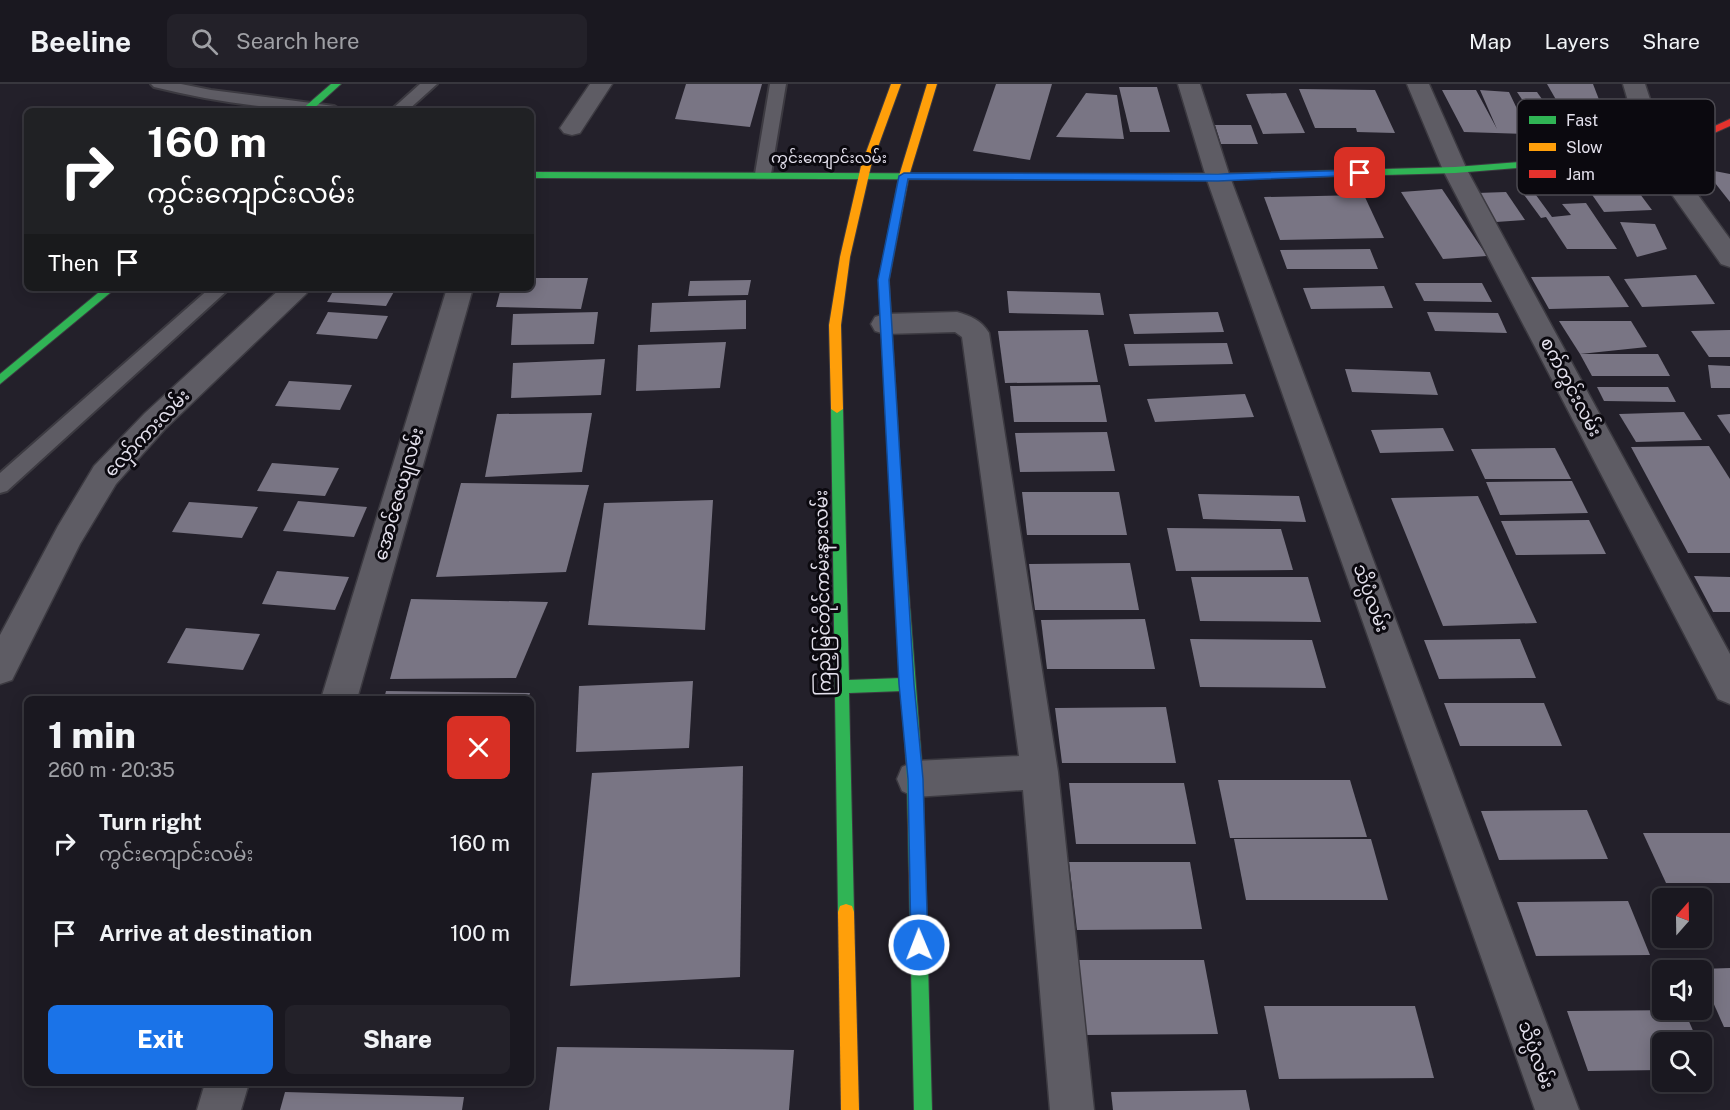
<!DOCTYPE html>
<meta charset="utf-8">
<style>
body{margin:0;font-family:"Public Sans","Noto Sans Myanmar",sans-serif;background:#232129;color:#f1f3f6;height:100vh;display:flex;flex-direction:column;font-size:22px;white-space:nowrap}
*{box-sizing:border-box;margin:0}
p{font-size:20px;color:#9fa0a5}
.icon{flex:none;width:33px;height:33px;fill:none;stroke:currentColor;stroke-width:2;stroke-linecap:round;stroke-linejoin:round}
.map{position:relative;flex:1;overflow:hidden}
.panel{position:absolute;left:24px;top:612px;width:510px;height:390px;display:flex;flex-direction:column;background:#1a1820;border-radius:9px;box-shadow:0 3px 15px #0003,0 0 0 2px #38373e}
.panel>*{flex:none}
.hud{position:absolute;left:24px;top:24px;width:510px;height:183px;border-radius:9px;box-shadow:0 3px 15px #0003,0 0 0 2px #38373e;background:#202124;color:#fff;overflow:hidden}
.needle{width:39px;rotate:20deg}
.buttons{position:absolute;left:1652px;top:804px;display:grid;gap:12px}
.buttons a{display:grid;place-items:center;width:60px;height:60px;border-radius:9px;background:#1a1820;box-shadow:0 3px 15px #0003,0 0 0 2px #38373e;font-size:30px}
.pin{position:absolute;display:grid;place-items:center;width:51px;height:51px;color:#fff;margin:-26px;border-radius:12px;box-shadow:0 3px 9px #0006}
.me{position:absolute;width:66px;margin:-33px;rotate:359deg;stroke-linejoin:round;filter:drop-shadow(0 0 4px #0008)}
.turn{display:flex;align-items:center;gap:21px;height:126px;padding:0 24px;font-size:27px}
.turn .icon{width:78px;height:78px;stroke-width:2.5}
.turn b{display:block;font-size:42px;line-height:51px}
.then{display:flex;align-items:center;height:57px;padding:0 24px;background:#0003;gap:12px;font-size:22px}
.round{display:grid;place-items:center;flex:none;width:63px;height:63px;border-radius:9px;background:#232129}
.head{display:flex;align-items:center;justify-content:space-between;height:102px;padding:0 24px}
h1{font-size:36px;font-weight:800;line-height:45px}
.button{display:flex;gap:12px;margin-top:auto;padding:12px 24px}
.button a{flex:1;height:69px;border-radius:9px;background:#1a73e8;color:#fff;font-size:24px;font-weight:800;line-height:69px;text-align:center}
.button a+a{background:#232129;color:#f1f3f6}
ul{padding:0;list-style:none}
li{display:flex;align-items:center;gap:18px;height:90px;padding:0 24px}
li div{flex:1}
li b{display:block;font-size:22px}
li em{font-style:normal}
header{display:flex;align-items:center;gap:36px;box-sizing:border-box;height:84px;padding:0 30px;background:#1a1820;border-bottom:2px solid #38373e}
header strong{font-size:28px}
nav{display:flex;gap:33px;margin-inline-start:auto;font-size:21px}
.search{width:420px;height:54px;background:#232129;display:flex;align-items:center;gap:15px;box-sizing:border-box;padding:0 21px;border-radius:9px;color:#9fa0a5;font-size:22px}
.map>svg:first-child{display:block}
.building{fill:#797584}
.lines{fill:none;stroke-linecap:round;stroke-linejoin:round}
.lane-casing{stroke:#3c3a41;stroke-width:4}
.street-casing{stroke:#3c3a41;stroke-width:3}
.fast-casing{stroke:#3c3a41;stroke-width:2}
.slow-casing{stroke:#3c3a41;stroke-width:2}
.jam-casing{stroke:#3c3a41;stroke-width:2}
.lane{fill:#5e5c64;fill-rule:evenodd}
.street{fill:#5e5c64;fill-rule:evenodd}
.fast{fill:#30b455;fill-rule:evenodd}
.slow{fill:#ff9f0a;fill-rule:evenodd}
.jam{fill:#e5322d;fill-rule:evenodd}
.route{fill:#1a73e8;stroke:#114b97;stroke-width:1.5}
.labels{text-anchor:middle;stroke-width:6;stroke-linejoin:round;paint-order:stroke}
.far-street-label{font-size:15px;fill:#e3e0ec;stroke:#0b090f}
.street-label{font-size:18px;fill:#e3e0ec;stroke:#0b090f}
.key{fill:#0b090f;stroke:#4c4a51;stroke-width:1.5}
.key-label{font-size:16px;fill:#e3e0ec}
</style>
<header>
<strong>Beeline</strong>
<div class="search"><svg class="icon" aria-label="search" viewBox="0 0 24 24"><circle cx="10" cy="10" r="6"/><path d="M15 15l6 6"/></svg>Search here</div>
<nav><a>Map</a><a>Layers</a><a>Share</a></nav>
</header>
<div class="map">
<svg width="1730" height="1026" viewBox="0 0 1730 1026">
<rect width="100%" height="100%" fill="#23202a"/>
<!-- building -->
<g class="building">
<path d="M686 0H762L750 43 675 35Z"/>
<path d="M996 0H1052L1030 76 973 67Z"/>
<path d="M1547 0H1593L1608 39 1570 40Z"/>
<path d="M1119 3H1157L1170 48H1130Z"/>
<path d="M1299 5 1375 6 1395 49 1357 48 1356 44H1315Z"/>
<path d="M1442 6H1476L1497 45 1480 6 1509 8 1529 50 1464 48Z"/>
<path d="M1517 8H1537L1560 41 1540 42Z"/>
<path d="M1086 9 1117 11 1124 55 1056 53Z"/>
<path d="M1286 9 1305 49 1263 50 1246 10Z"/>
<path d="M1215 41H1251L1258 60H1221Z"/>
<path d="M1704 85 1730 90V118Z"/>
<path d="M1631 98 1652 126 1604 128 1584 99Z"/>
<path d="M1442 105 1487 172 1443 175 1401 108Z"/>
<path d="M1533 107 1552 133 1571 131 1562 120 1586 119 1617 165H1567L1546 133 1541 134 1522 108Z"/>
<path d="M1506 108 1525 136 1496 138 1477 109Z"/>
<path d="M1364 111 1384 154 1280 156 1264 113Z"/>
<path d="M1620 138 1655 140 1667 165 1637 173Z"/>
<path d="M1370 165 1378 185H1287L1280 166Z"/>
<path d="M1696 191 1715 220 1642 223 1624 195Z"/>
<path d="M1609 192 1629 223 1549 225 1531 193Z"/>
<path d="M531 194H588L581 225 496 223 501 204H531Z"/>
<path d="M751 196 748 211 688 212 690 197Z"/>
<path d="M1415 199H1482L1492 218 1424 217Z"/>
<path d="M1384 202 1393 224 1311 225 1303 204Z"/>
<path d="M335 204H396L386 222 327 218Z"/>
<path d="M1007 207 1100 209 1104 231 1009 229Z"/>
<path d="M746 216V245L650 248 652 219Z"/>
<path d="M328 228 388 232 377 255 316 250Z"/>
<path d="M598 228 594 260 511 261 513 230Z"/>
<path d="M1218 228 1224 248 1134 250 1129 230Z"/>
<path d="M1427 228 1498 229 1507 249 1435 247Z"/>
<path d="M1559 237H1631L1647 263 1580 270Z"/>
<path d="M1088 246 1098 298 1005 299 998 247Z"/>
<path d="M1730 246V273H1709L1691 247Z"/>
<path d="M726 258 720 304 636 307 638 261Z"/>
<path d="M1227 259 1233 280 1129 282 1124 260Z"/>
<path d="M1580 270H1658L1670 292H1592Z"/>
<path d="M605 275 601 311 511 314 513 279Z"/>
<path d="M1708 281 1730 282V304H1711Z"/>
<path d="M1345 285 1430 288 1438 311 1352 308Z"/>
<path d="M289 297 352 301 340 326 275 322Z"/>
<path d="M1100 301 1107 338H1014L1010 302Z"/>
<path d="M1597 303H1668L1676 318 1604 317Z"/>
<path d="M1245 310 1254 333 1155 338 1147 315Z"/>
<path d="M1684 328 1702 356 1636 358 1619 330Z"/>
<path d="M592 329 582 388 485 393 497 330Z"/>
<path d="M1730 330V350L1717 331Z"/>
<path d="M1443 344 1454 367 1380 369 1371 346Z"/>
<path d="M1107 348 1115 387 1020 388 1015 349Z"/>
<path d="M1709 362 1730 395V469H1688L1631 363Z"/>
<path d="M1555 364 1571 395H1485L1471 365Z"/>
<path d="M272 379 339 384 325 412 257 407Z"/>
<path d="M1572 397 1588 429 1500 431 1486 398Z"/>
<path d="M461 399 589 401 566 488 436 493Z"/>
<path d="M1022 408H1119L1127 451H1027Z"/>
<path d="M1198 410 1299 412 1306 438 1203 435Z"/>
<path d="M1478 412 1492 442 1537 539 1443 542 1391 414Z"/>
<path d="M713 416 705 546 588 541 604 419Z"/>
<path d="M298 417 367 423 354 453 283 447Z"/>
<path d="M189 418 258 423 242 454 172 448Z"/>
<path d="M1589 436 1606 470 1516 471 1501 437Z"/>
<path d="M1167 444 1281 445 1293 486 1176 487Z"/>
<path d="M1130 479 1139 526H1035L1029 480Z"/>
<path d="M277 487 349 493 335 526 262 520Z"/>
<path d="M1694 492 1730 493V528H1713Z"/>
<path d="M1191 493H1308L1321 538 1200 537Z"/>
<path d="M411 515 548 518 516 594 390 595Z"/>
<path d="M1145 535 1155 585H1047L1041 536Z"/>
<path d="M186 544 260 550 243 586 167 579Z"/>
<path d="M1190 555 1312 556 1326 604 1200 603Z"/>
<path d="M1520 555 1536 594 1439 595 1424 556Z"/>
<path d="M693 597 689 664 576 668 579 602Z"/>
<path d="M386 607 530 609 528 615H384Z"/>
<path d="M1444 619H1544L1562 662H1460Z"/>
<path d="M1166 623 1176 679H1062L1055 624Z"/>
<path d="M743 682 740 893 570 902 592 689Z"/>
<path d="M1218 696H1350L1367 753 1230 754Z"/>
<path d="M1069 699H1184L1196 760H1076Z"/>
<path d="M1587 726 1608 775 1499 776 1481 727Z"/>
<path d="M1643 749H1730V799H1666Z"/>
<path d="M1234 755H1371L1388 816H1246Z"/>
<path d="M1069 778H1190L1202 845 1077 846Z"/>
<path d="M1628 817 1650 871 1536 872 1517 818Z"/>
<path d="M1076 876H1204L1218 950 1085 951Z"/>
<path d="M1730 884V943H1724L1701 891V885Z"/>
<path d="M1264 922H1415L1434 994 1279 995Z"/>
<path d="M1684 926 1698 958H1662V986L1588 987 1567 927Z"/>
<path d="M557 963 794 966 789 1026H549Z"/>
<path d="M1701 966 1709 986H1701Z"/>
<path d="M1246 1006 1250 1026H1113L1111 1008Z"/>
<path d="M285 1008 464 1013 462 1026H280Z"/>
</g>
<g class="lines">
<defs>
<g id="lane">
<path d="M151 0H181L211 6 334 22 342 27C279 27 215 18 154 3Z"/>
<path d="M420 0H437L407 27H390Z"/>
<path d="M770 0H786L771 90 769 94H757L755 90Z"/>
<path d="M210 204H230L7 407 0 409V389Z"/>
</g>
<g id="street">
<path d="M590 0H612L580 49 572 51 564 49 560 44Z"/>
<path d="M1178 0H1200L1230 93 1579 1026H1535L1206 93Z"/>
<path d="M1407 0H1429L1467 86 1730 570V620L1718 615 1443 86Z"/>
<path d="M1623 0H1645L1668 70 1730 155V183L1721 180 1644 71Z"/>
<path d="M281 204H310L306 210 165 345 116 400 80 460 12 596 0 600V551L58 442 94 382 145 329Z"/>
<path d="M447 204H473L357 615H321Z"/>
<path d="M957 228C971 232 981 236 989 249L1058 688 1094 1026H1050L1023 706 915 713 902 707 897 695 902 683 915 677 1019 672 962 253 955 248 885 250 875 247 871 240 875 233 885 230Z"/>
<path d="M205 999H249L241 1026H197Z"/>
</g>
<g id="fast">
<path d="M331 0H341L311 27H300Z"/>
<path d="M1659 67 1664 70 1662 72 1455 89 1248 95 1243 92 1248 89 1455 83Z"/>
<path d="M531 88 1067 90 1072 93 1067 96 531 94Z"/>
<path d="M104 204H116L0 300V290Z"/>
<path d="M837 321 843 325 849 596 901 594 891 431 897 426 903 431 923 695 932 1026H914L907 695 902 607 849 609 854 828 852 834 846 836 840 834 838 828 831 325Z"/>
</g>
<g id="slow">
<path d="M891 0H901L871 82 850 173 841 241 843 325 837 329 831 325 829 241 840 173 861 82Z"/>
<path d="M927 0H937L909 92 889 196 903 431 897 436 891 431 879 196 899 92Z"/>
<path d="M1248 89 1253 92 1251 94 1067 96 1062 93 1067 90Z"/>
<path d="M846 820 852 822 854 828 859 1026H841L838 828 840 822Z"/>
</g>
<path id="jam" d="M1730 35V42L1662 72 1659 73 1654 70Z"/>
</defs>
<!-- lane casing -->
<use href="#lane" class="lane-casing"/>
<!-- street casing -->
<use href="#street" class="street-casing"/>
<!-- fast casing -->
<use href="#fast" class="fast-casing"/>
<!-- slow casing -->
<use href="#slow" class="slow-casing"/>
<!-- jam casing -->
<use href="#jam" class="jam-casing"/>
<!-- lane -->
<use href="#lane" class="lane"/>
<!-- street -->
<use href="#street" class="street"/>
<!-- fast -->
<use href="#fast" class="fast"/>
<!-- slow -->
<use href="#slow" class="slow"/>
<!-- jam -->
<use href="#jam" class="jam"/>
</g>
<!-- route -->
<path class="route" d="M1360 86 1365 89 1364 91 1218 97 908 95 889 196 914 600 923 695 928 861 925 866 919 869 913 866 911 861 908 695 899 600 878 196 899 92 904 89 1218 90Z"/>
<g class="labels">
<!-- far-street labels -->
<g class="far-street-label">
<text x="829" y="79">ကွင်းကျောင်းလမ်း</text>
</g>
<!-- street labels -->
<g class="street-label">
<text transform="translate(1571 303) rotate(62)" y="6">စက်တွင်းလမ်း</text>
<text transform="translate(147 349) rotate(-46)" y="6">လှော်ကားလမ်း</text>
<text transform="translate(399 410) rotate(-74)" y="6">အောင်ဇေယျလမ်း</text>
<text transform="translate(823 509) rotate(-91)" y="6">ကြည့်မြင်တိုင်ကမ်းနားလမ်း</text>
<text transform="translate(1371 514) rotate(70)" y="6">သိပ္ပံလမ်း</text>
<text transform="translate(1536 971) rotate(70)" y="6">သိပ္ပံလမ်း</text>
</g>
</g>
<!-- legend -->
<rect x="1517" y="15" width="198" height="96" rx="9" class="key"/>
<rect x="1529" y="32" width="27" height="8" fill="#30b455"/>
<rect x="1529" y="59" width="27" height="8" fill="#ff9f0a"/>
<rect x="1529" y="86" width="27" height="8" fill="#e5322d"/>
<g class="key-label">
<text x="1566" y="42">Fast</text>
<text x="1566" y="69">Slow</text>
<text x="1566" y="96">Jam</text>
</g>
</svg>
<div class="buttons">
<a><svg class="needle" viewBox="-14 -14 28 28"><path d="M0-13l5 13h-10z" fill="#e53935"/><path d="M0 13l5-13h-10z" fill="#9fa0a5"/></svg></a>
<a><svg class="icon" aria-label="sound" viewBox="0 0 24 24"><path d="M4 9h4l5-4v14l-5-4H4zM17 9q2 3 0 6"/></svg></a>
<a><svg class="icon" aria-label="search" viewBox="0 0 24 24"><circle cx="10" cy="10" r="6"/><path d="M15 15l6 6"/></svg></a>
</div>
<div class="pin" style="left:1360px;top:89px;background:#d93025"><svg class="icon" aria-label="arrive" viewBox="0 0 24 24"><path d="M6 21V4h12l-3 4 3 4H6"/></svg></div>
<svg class="me" style="left:919px;top:861px" viewBox="-20 -20 40 40"><circle r="17" fill="#1a73e8" stroke="#fff" stroke-width="3"/><path d="M0-11L8 9 0 5-8 9z" fill="#fff"/></svg>
<div class="hud">
<div class="turn"><svg class="icon" aria-label="right" viewBox="0 0 24 24"><path d="M7 20v-9h11M14 6l5 5-5 5"/></svg><div><b>160 m</b>ကွင်းကျောင်းလမ်း</div></div>
<div class="then">Then<svg class="icon" aria-label="arrive" viewBox="0 0 24 24"><path d="M6 21V4h12l-3 4 3 4H6"/></svg></div>
</div>
<section class="panel">
<div class="head"><div><h1>1 min</h1><p>260 m · 20:35</p></div><a class="round" style="background:#d93025;color:#fff"><svg class="icon" aria-label="close" viewBox="0 0 24 24"><path d="M6 6l12 12M18 6L6 18"/></svg></a></div>
<ul>
<li><svg class="icon" aria-label="right" viewBox="0 0 24 24"><path d="M7 20v-9h11M14 6l5 5-5 5"/></svg><div><b>Turn right</b><p>ကွင်းကျောင်းလမ်း</p></div><em>160 m</em></li>
<li><svg class="icon" aria-label="arrive" viewBox="0 0 24 24"><path d="M6 21V4h12l-3 4 3 4H6"/></svg><div><b>Arrive at destination</b></div><em>100 m</em></li>
</ul>
<div class="button"><a>Exit</a><a>Share</a></div>
</section>
</div>
